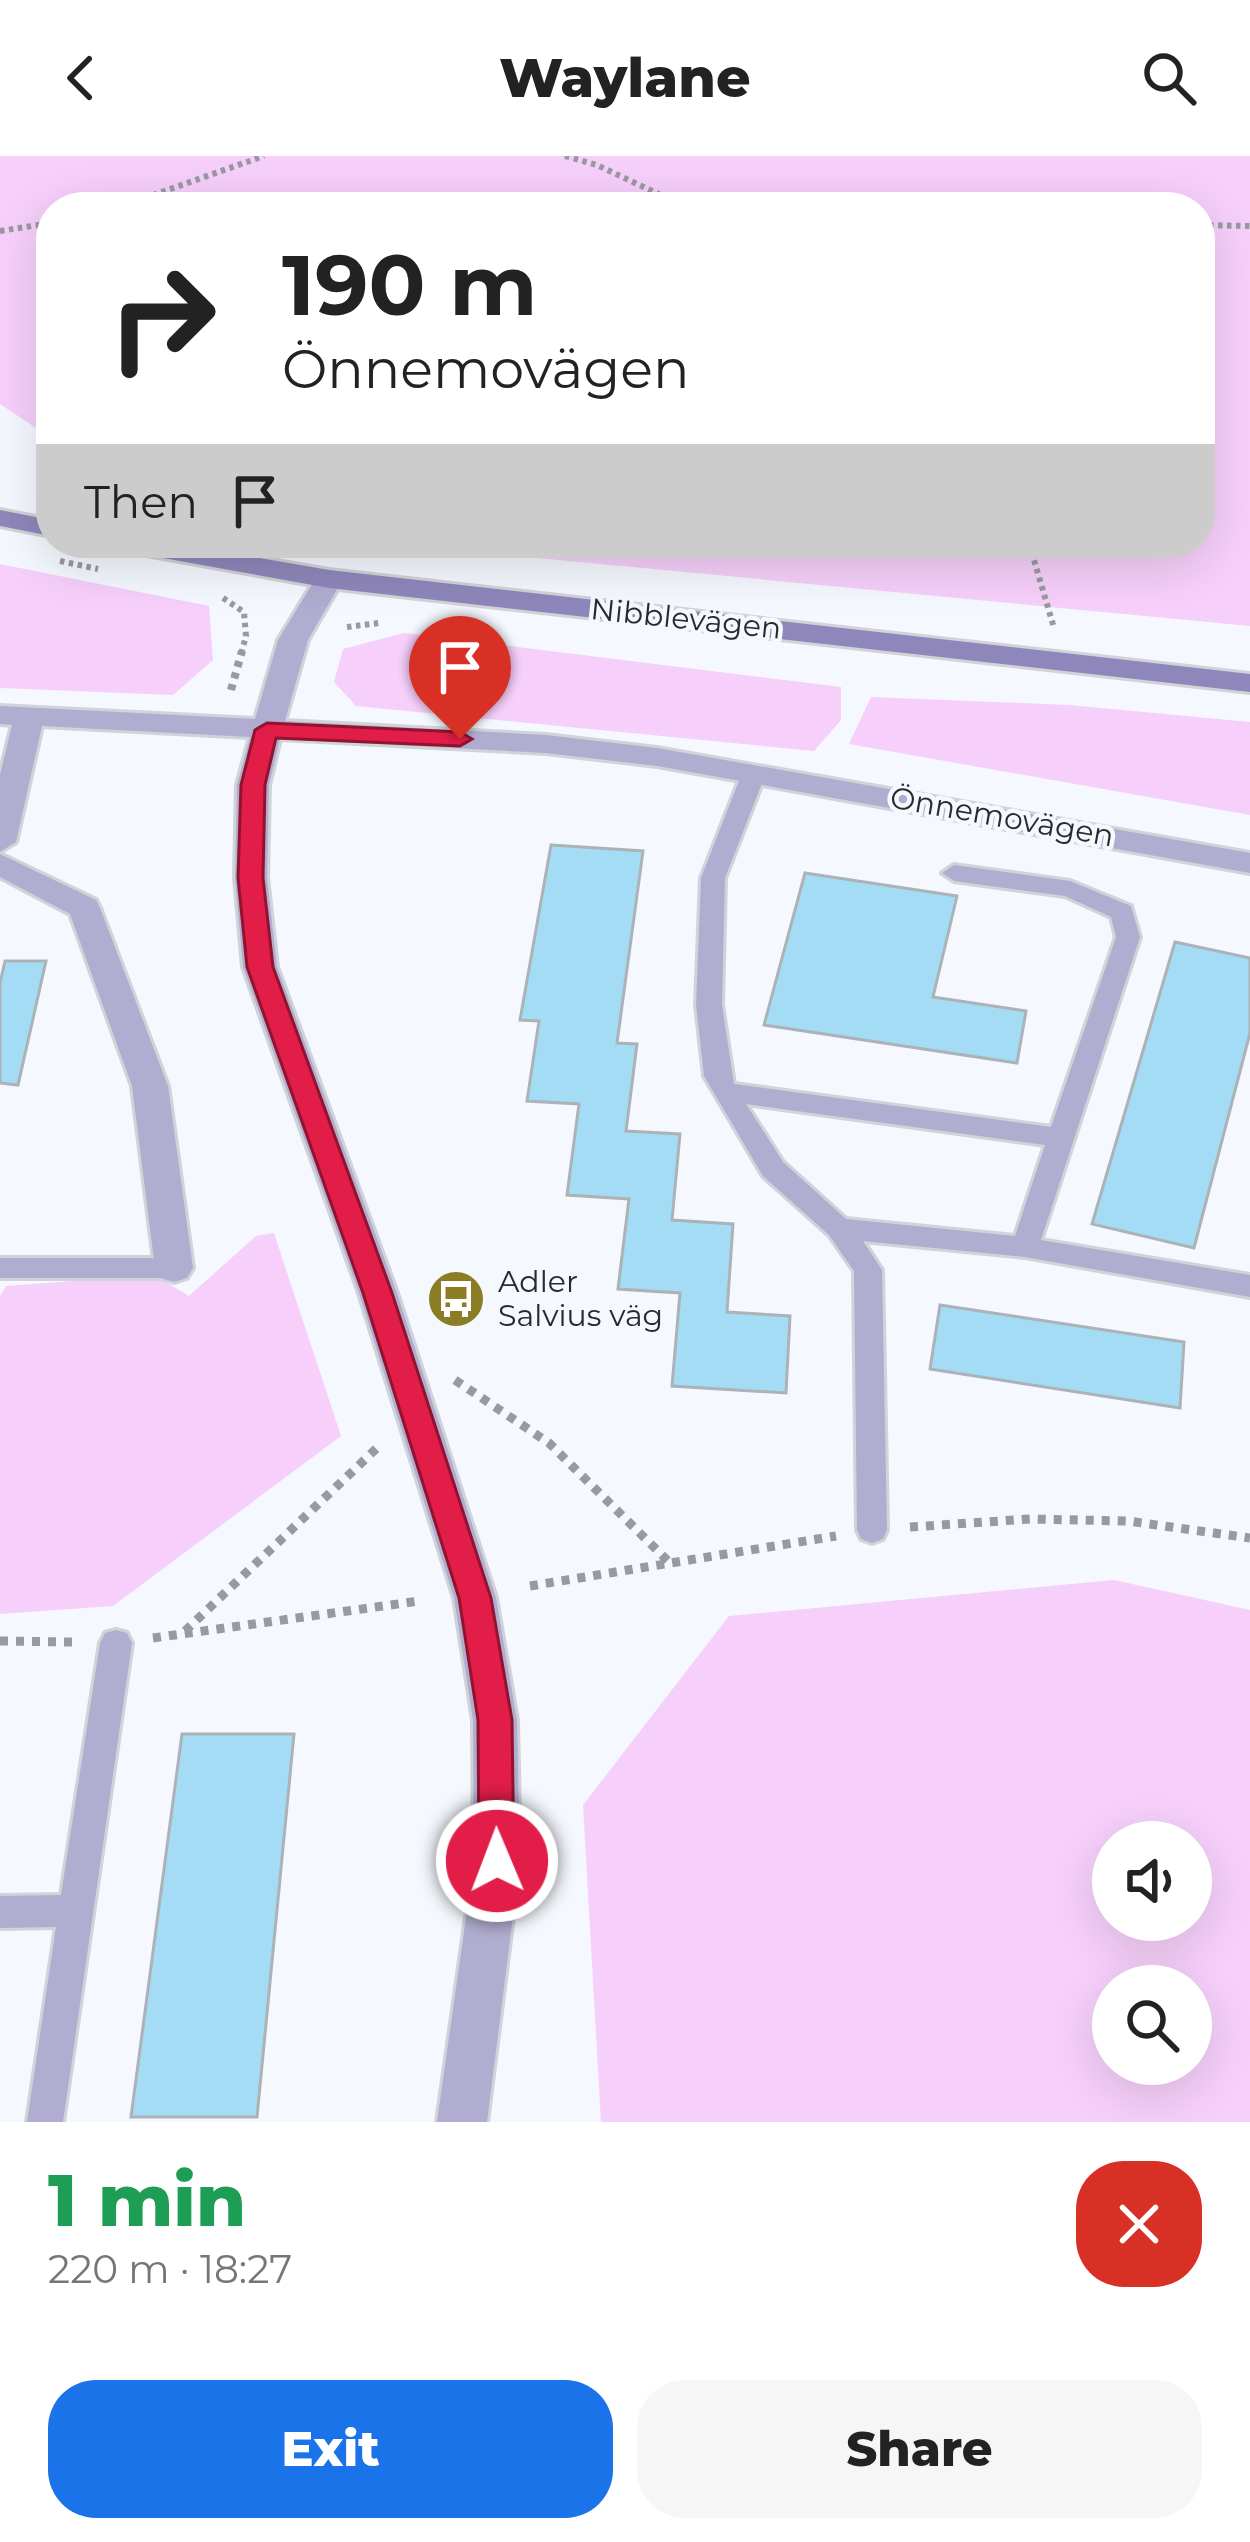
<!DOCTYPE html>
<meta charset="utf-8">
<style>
body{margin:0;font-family:Montserrat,sans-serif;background:#f6f6f6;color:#222;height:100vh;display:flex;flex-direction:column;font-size:45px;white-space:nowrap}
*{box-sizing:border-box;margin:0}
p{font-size:39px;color:#767676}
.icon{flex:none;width:66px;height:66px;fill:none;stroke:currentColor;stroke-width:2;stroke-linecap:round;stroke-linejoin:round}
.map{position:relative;height:1966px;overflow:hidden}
.drawer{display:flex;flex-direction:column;background:#fff;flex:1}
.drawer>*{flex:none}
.top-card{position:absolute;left:36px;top:36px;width:1179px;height:366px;border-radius:48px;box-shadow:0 12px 48px #0002;background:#fff;color:#222;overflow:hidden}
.tools{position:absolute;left:1092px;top:1665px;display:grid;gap:24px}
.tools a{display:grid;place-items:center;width:120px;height:120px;border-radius:50%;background:#fff;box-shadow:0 12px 48px #0002;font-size:60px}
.pin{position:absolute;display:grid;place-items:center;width:102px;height:102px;color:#fff;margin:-123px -51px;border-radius:50% 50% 50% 0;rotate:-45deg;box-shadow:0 0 12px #0007}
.pin .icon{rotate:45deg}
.me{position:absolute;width:132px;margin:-66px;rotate:359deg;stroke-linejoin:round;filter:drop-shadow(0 0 9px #0008)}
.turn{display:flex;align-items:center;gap:42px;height:252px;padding:0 48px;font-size:54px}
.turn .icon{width:156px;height:156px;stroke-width:2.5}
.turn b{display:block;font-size:84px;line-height:102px}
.then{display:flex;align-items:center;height:114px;padding:0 48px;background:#0003;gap:24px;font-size:45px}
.round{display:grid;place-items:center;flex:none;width:126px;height:126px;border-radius:48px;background:#f6f6f6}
.head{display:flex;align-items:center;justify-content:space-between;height:204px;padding:0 48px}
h1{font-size:72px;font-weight:800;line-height:90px;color:#1e9e55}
.primary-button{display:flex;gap:24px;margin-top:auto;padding:24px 48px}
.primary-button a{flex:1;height:138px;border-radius:48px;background:#1a73e8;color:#fff;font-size:48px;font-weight:800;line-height:138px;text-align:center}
.primary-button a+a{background:#f6f6f6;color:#222}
header{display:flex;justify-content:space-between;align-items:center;height:156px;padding:0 48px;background:#fff;font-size:54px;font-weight:800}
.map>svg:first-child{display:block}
.green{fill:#f6cffa;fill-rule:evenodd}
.building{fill:#a4dcf5;stroke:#abb3b7;stroke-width:3}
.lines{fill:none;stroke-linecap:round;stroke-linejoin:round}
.lane-casing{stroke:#d0d3d8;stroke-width:6}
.street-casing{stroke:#d0d3d8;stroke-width:6}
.secondary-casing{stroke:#d0d3d8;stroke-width:6}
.path-far2{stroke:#979a9e;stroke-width:6;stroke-dasharray:4.5 4.5;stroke-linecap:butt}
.path-far1{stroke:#979a9e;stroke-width:8;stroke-dasharray:6 6;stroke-linecap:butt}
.path{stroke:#979a9e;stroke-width:9;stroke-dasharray:8 8;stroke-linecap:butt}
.lane{fill:#b1add0;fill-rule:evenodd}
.street{fill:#b1add0;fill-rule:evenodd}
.secondary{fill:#8f87bb;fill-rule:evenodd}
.route{fill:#e11d48;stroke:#92132f;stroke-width:3}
.labels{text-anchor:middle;stroke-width:9;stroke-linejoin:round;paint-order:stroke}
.street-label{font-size:30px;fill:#282a2c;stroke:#f5f8fe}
.poi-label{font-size:30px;fill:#282a2c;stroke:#f5f8fe;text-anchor:start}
</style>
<header><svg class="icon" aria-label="back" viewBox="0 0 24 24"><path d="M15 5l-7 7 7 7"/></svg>Waylane<svg class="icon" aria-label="search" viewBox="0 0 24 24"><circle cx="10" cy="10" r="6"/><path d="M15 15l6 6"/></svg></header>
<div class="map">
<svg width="1250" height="1966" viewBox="0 0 1250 1966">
<rect width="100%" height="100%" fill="#f5f8fe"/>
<!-- green -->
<g class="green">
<path d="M0 0H1250V470L381 387H1200V51H51V282L0 248Z"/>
<path d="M0 408 209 450 213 504 173 539 0 532Z"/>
<path d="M404 477 841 531V564L814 595 356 550 334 526 343 493Z"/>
<path d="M871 541 1069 549 1250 566V659L849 588Z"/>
<path d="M274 1077 341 1280 113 1450 0 1458V1140L6 1130 154 1119 189 1140 256 1080Z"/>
<path d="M1114 1424 1250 1454V1966H601L583 1649 729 1460ZM1113 1686H1191V1764H1113ZM1113 1830H1191V1908H1113Z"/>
</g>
<!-- building -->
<g class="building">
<path d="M551 689 643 695 617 887 637 888 626 975 680 978 672 1064 733 1068 727 1156 790 1160 786 1237 672 1230 680 1137 618 1133 629 1043 567 1039 579 948 527 945 539 865 520 864Z"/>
<path d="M805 717 957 740 933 841 1026 855 1017 907 764 869Z"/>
<path d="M1175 786 1250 802V877L1194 1092 1092 1068Z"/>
<path d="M5 805H46L18 929 0 927V827Z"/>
<path d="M940 1149 1184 1186 1180 1252 930 1213Z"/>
<path d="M182 1578H294L257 1961H131Z"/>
</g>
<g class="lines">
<defs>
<g id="lane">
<path d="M754 610 766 617 725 722 722 849 734 928 1051 971 1116 781 1111 761 1065 740 954 725 942 717 954 709 1070 725 1131 750 1140 781 1041 1084 1250 1119V1141L1025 1101 863 1085 882 1114 887 1374 883 1383 872 1387 861 1383 857 1374 854 1115 829 1079 763 1020 704 920 696 849 701 722 742 617ZM746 948 1045 989 1015 1080 846 1063 783 1006Z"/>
<path d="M0 1102H174L184 1105 188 1112 184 1119 174 1122H0Z"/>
<path d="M116 1474 127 1477 132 1487 63 1966H27L56 1771 0 1772V1740L61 1739 100 1487 105 1477Z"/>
</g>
<g id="street">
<path d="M329 414 343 423 308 484 285 565 546 579 657 592 1250 697V717L657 610 546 597 280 583 269 629 267 722 277 811 397 1137 496 1442 517 1564 520 1705 487 1966H437L474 1705 473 1564 454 1442 359 1137 243 811 235 722 237 629 250 581 42 570 16 686 0 696V619L12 569 0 568V550L255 563 278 484 319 417Z"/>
<path d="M0 698 96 744 100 752 168 930 193 1112 187 1122 174 1126 161 1122 155 1112 132 930 70 758 0 721Z"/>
</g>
<g id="secondary">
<path d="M0 354 51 364V380L0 370Z"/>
<path d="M110 387H172L329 414 1250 518V536L329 432 124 395Z"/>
</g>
</defs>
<!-- lane casing -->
<use href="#lane" class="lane-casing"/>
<!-- street casing -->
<use href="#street" class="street-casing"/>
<!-- secondary casing -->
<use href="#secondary" class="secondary-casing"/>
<!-- path-far2 -->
<g class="path-far2">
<path d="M565 0 597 9 686 51"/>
<path d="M119 51 264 0"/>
<path d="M958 51 1073 44 1109 51"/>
<path d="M1200 69 1250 70"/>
<path d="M0 75 51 67"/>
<path d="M1029 387 1054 472"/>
<path d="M60 405 98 413"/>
<path d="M223 442 244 456 246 480 241 498"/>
<path d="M347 471 379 467"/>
</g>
<!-- path-far1 -->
<path class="path-far1" d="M231 534 242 495"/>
<!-- path -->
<g class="path">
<path d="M455 1224 549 1287 671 1408"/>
<path d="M910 1371 1030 1363 1128 1365 1250 1382"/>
<path d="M530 1430 836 1380"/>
<path d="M185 1475 378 1291"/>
<path d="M153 1482 419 1445"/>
<path d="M0 1485 73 1486"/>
</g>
<!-- lane -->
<use href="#lane" class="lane"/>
<!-- street -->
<use href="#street" class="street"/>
<!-- secondary -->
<use href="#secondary" class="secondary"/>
</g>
<!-- route -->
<path class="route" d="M267 567 460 576 472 583 460 590 276 582 265 629 263 722 273 811 392 1137 491 1442 512 1564 514 1705 509 1716 497 1720 485 1716 479 1705 478 1564 459 1442 363 1137 247 811 238 722 241 629 255 574Z"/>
<!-- icons -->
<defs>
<symbol id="bus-disc" viewBox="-11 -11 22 22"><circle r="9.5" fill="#8a7d23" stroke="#f5f8fe"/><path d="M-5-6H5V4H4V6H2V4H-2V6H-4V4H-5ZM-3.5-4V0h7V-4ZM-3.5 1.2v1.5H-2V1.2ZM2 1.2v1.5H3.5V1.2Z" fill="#fff"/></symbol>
</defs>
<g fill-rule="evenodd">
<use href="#bus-disc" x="423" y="1110" width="66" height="66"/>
</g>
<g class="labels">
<!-- street labels -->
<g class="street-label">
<text transform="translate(686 463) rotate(6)" y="10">Nibblevägen</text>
<text transform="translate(1002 661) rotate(10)" y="10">Önnemovägen</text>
</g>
<!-- poi labels -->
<g class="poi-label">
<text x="498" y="1136">Adler<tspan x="498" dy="34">Salvius väg</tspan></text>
</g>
</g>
</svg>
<div class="tools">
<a><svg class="icon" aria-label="sound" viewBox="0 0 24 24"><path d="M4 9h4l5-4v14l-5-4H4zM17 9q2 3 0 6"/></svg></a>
<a><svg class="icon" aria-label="search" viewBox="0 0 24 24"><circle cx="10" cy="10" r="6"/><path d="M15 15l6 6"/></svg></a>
</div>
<div class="pin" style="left:460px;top:583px;background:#d93025"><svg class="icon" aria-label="arrive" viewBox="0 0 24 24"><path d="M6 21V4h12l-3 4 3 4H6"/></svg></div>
<svg class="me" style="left:497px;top:1705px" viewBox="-20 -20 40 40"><circle r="17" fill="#e11d48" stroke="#fff" stroke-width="3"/><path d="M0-11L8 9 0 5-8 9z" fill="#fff"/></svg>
<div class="top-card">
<div class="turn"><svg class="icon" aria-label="right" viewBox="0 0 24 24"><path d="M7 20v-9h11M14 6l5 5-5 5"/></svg><div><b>190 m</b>Önnemovägen</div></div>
<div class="then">Then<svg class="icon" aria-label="arrive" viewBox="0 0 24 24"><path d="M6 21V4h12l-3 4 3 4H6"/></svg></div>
</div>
</div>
<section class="drawer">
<div class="head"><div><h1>1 min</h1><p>220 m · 18:27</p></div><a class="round" style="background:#d93025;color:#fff"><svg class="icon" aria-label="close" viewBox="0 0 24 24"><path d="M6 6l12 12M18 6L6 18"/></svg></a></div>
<div class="primary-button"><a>Exit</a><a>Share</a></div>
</section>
